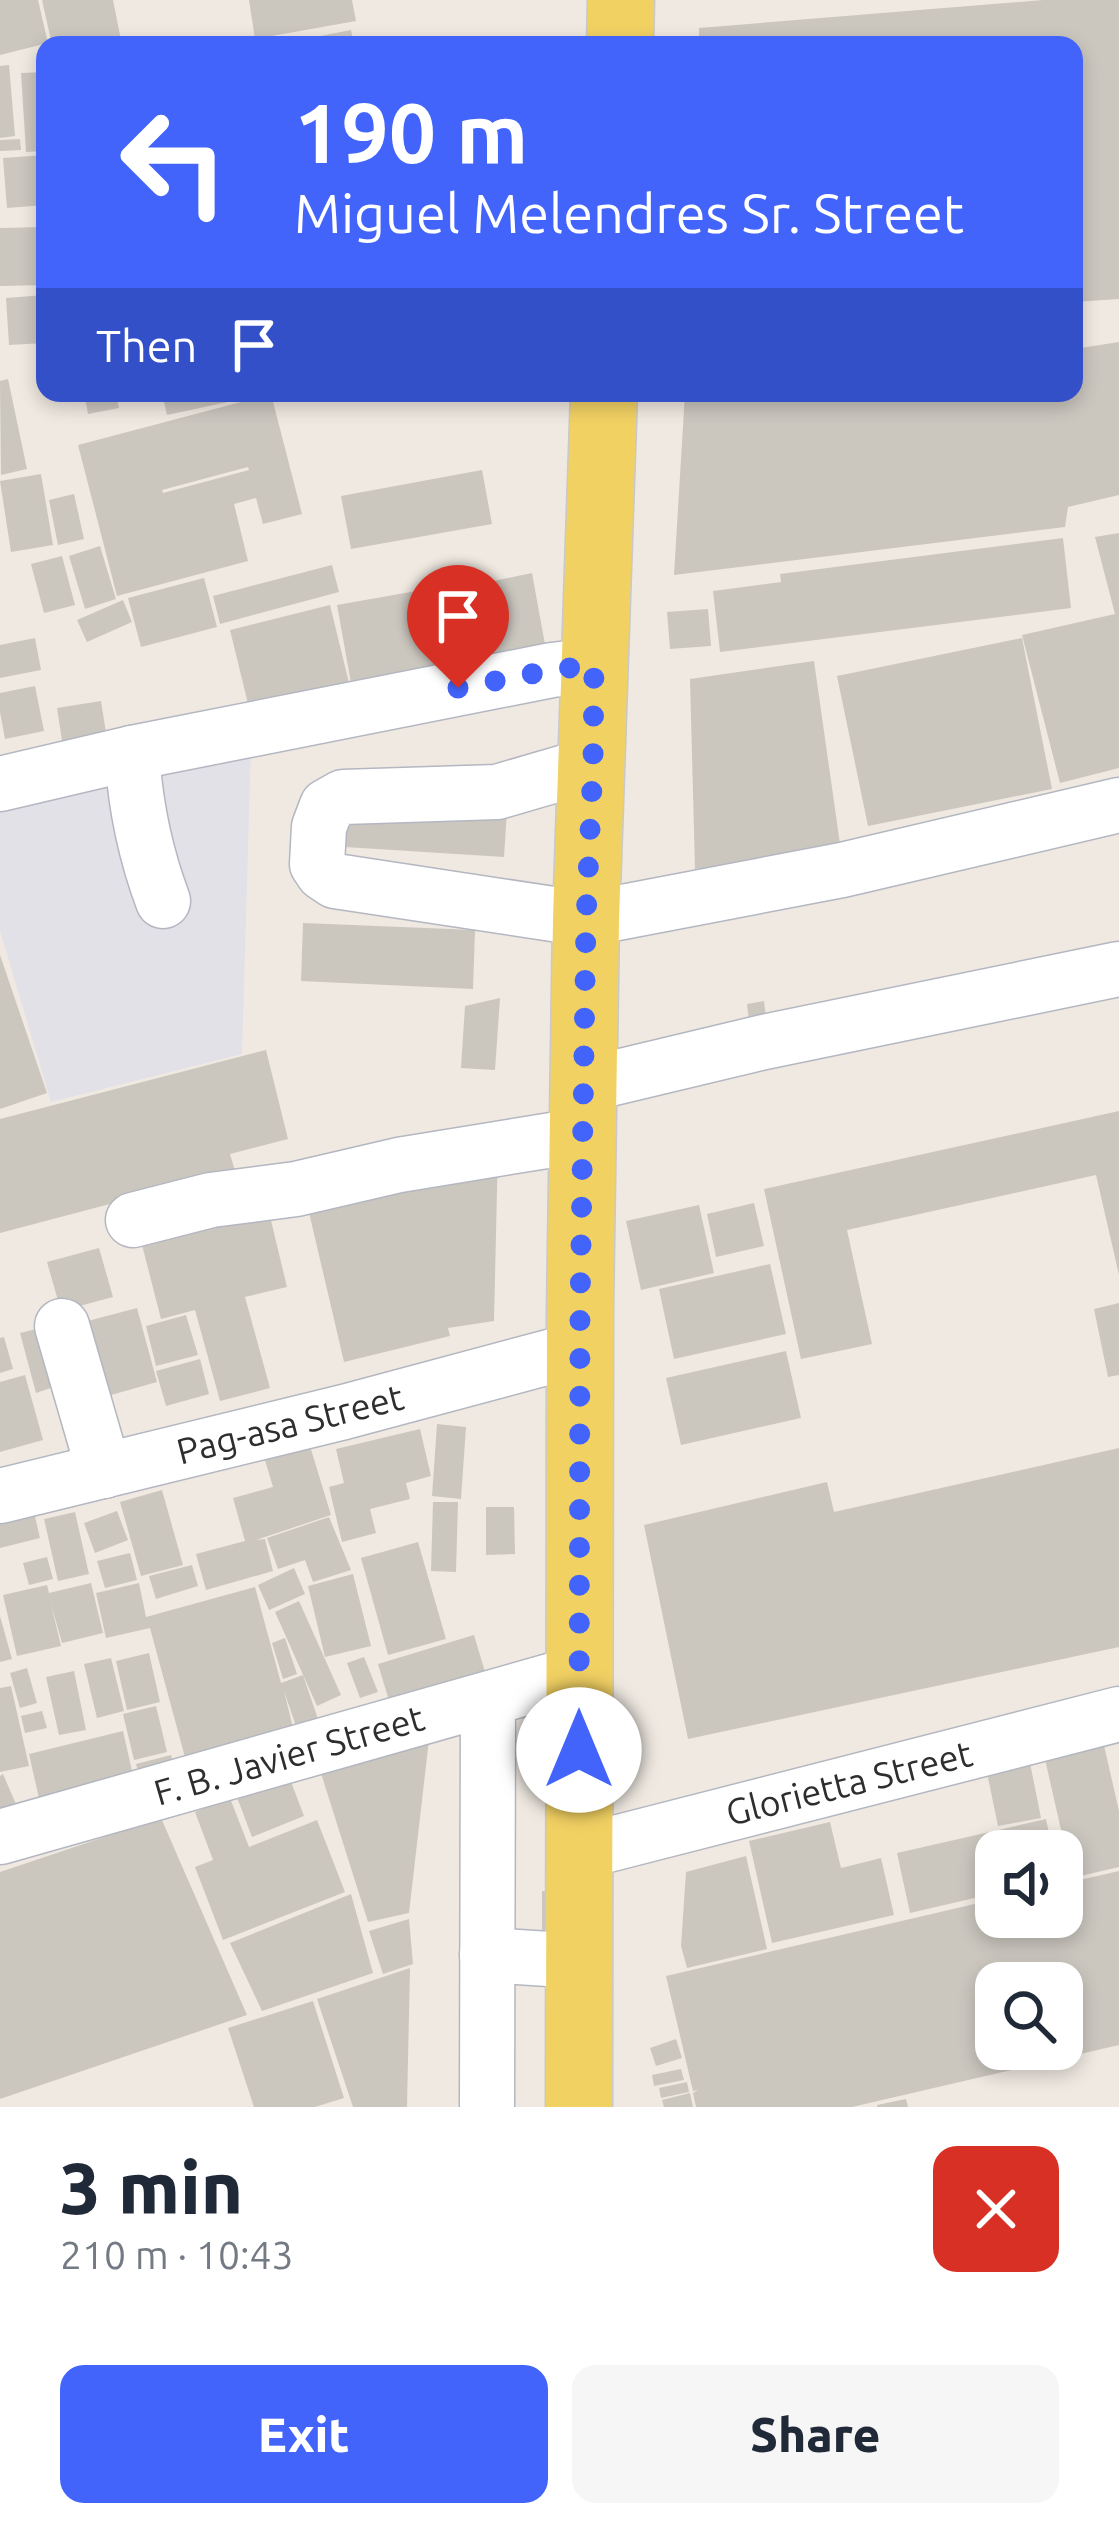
<!DOCTYPE html>
<meta charset="utf-8">
<style>
body{margin:0;font-family:Ubuntu,sans-serif;background:#f6f6f7;color:#1f2937;height:100vh;display:flex;flex-direction:column;font-size:45px;white-space:nowrap}
*{box-sizing:border-box;margin:0}
p{font-size:39px;color:#747a83}
.icon{flex:none;width:66px;height:66px;fill:none;stroke:currentColor;stroke-width:2;stroke-linecap:round;stroke-linejoin:round}
.map{position:relative;height:2107px;overflow:hidden}
.side{display:flex;flex-direction:column;background:#fff;flex:1}
.side>*{flex:none}
.guide{position:absolute;left:36px;top:36px;width:1047px;height:366px;border-radius:24px;box-shadow:0 6px 18px #0003;background:#4264fb;color:#fff;overflow:hidden}
.fabs{position:absolute;left:975px;top:1830px;display:grid;gap:24px}
.fabs a{display:grid;place-items:center;width:108px;height:108px;border-radius:24px;background:#fff;box-shadow:0 6px 18px #0003;font-size:60px}
.pin{position:absolute;display:grid;place-items:center;width:102px;height:102px;color:#fff;margin:-123px -51px;border-radius:50% 50% 50% 0;rotate:-45deg;box-shadow:0 0 12px #0007}
.pin .icon{rotate:45deg}
.me{position:absolute;width:132px;margin:-66px;rotate:0deg;stroke-linejoin:round;filter:drop-shadow(0 0 9px #0008)}
.turn{display:flex;align-items:center;gap:42px;height:252px;padding:0 60px;font-size:54px}
.turn .icon{width:156px;height:156px;stroke-width:2.5}
.turn b{display:block;font-size:84px;line-height:102px}
.then{display:flex;align-items:center;height:114px;padding:0 60px;background:#0003;gap:24px;font-size:45px}
.round{display:grid;place-items:center;flex:none;width:126px;height:126px;border-radius:24px;background:#f6f6f7}
.headline{display:flex;align-items:center;justify-content:space-between;height:204px;padding:0 60px}
h1{font-size:72px;font-weight:800;line-height:90px}
.cta{display:flex;gap:24px;margin-top:auto;padding:24px 60px}
.cta a{flex:1;height:138px;border-radius:24px;background:#4264fb;color:#fff;font-size:48px;font-weight:800;line-height:138px;text-align:center}
.cta a+a{background:#f6f6f7;color:#1f2937}
.map>svg:first-child{display:block}
.industrial{fill:#e3e1e8}
.building{fill:#cbc7bf;fill-rule:evenodd}
.lines{fill:none;stroke-linecap:round;stroke-linejoin:round}
.minor-casing{stroke:#b4b7c1;stroke-width:57}
.major-casing{stroke:#c9c9c9;stroke-width:69}
.minor{stroke:#fff;stroke-width:54}
.major{stroke:#f2d163;stroke-width:66}
.route{stroke:#4264fb;stroke-width:21;stroke-dasharray:0 37.8}
.labels{text-anchor:middle;stroke-width:10;stroke-linejoin:round;paint-order:stroke}
.street-label{font-size:36px;fill:#2e2e2e;stroke:#fff}
</style>
<div class="map">
<svg width="1119" height="2107" viewBox="0 0 1119 2107">
<rect width="100%" height="100%" fill="#efe9e1"/>
<!-- industrial -->
<path class="industrial" d="M251 746 242 1054 51 1102 0 931V800Z"/>
<!-- building -->
<g class="building">
<path d="M0 0H38L48 43 0 55Z"/>
<path d="M42 0H113L122 45H52Z"/>
<path d="M249 0H352L356 21 255 39Z"/>
<path d="M1043 0H1119V299L1074 302V45H699V28Z"/>
<path d="M351 30 354 45H285L284 43Z"/>
<path d="M9 65 15 136 0 138V66Z"/>
<path d="M45 72V151L26 152 21 73Z"/>
<path d="M20 139 21 150 0 151V140Z"/>
<path d="M45 155V205L7 208 3 158Z"/>
<path d="M45 227V285L0 286V228Z"/>
<path d="M45 295V343L9 345 6 298Z"/>
<path d="M1119 342V495L1068 507 1065 527 674 575 685 393H1074V349Z"/>
<path d="M8 379 27 469 1 475 0 381Z"/>
<path d="M84 393H116L119 408 88 414Z"/>
<path d="M162 393H260L261 395 167 415Z"/>
<path d="M271 394 302 514 263 524 256 498 234 504 248 561 117 596 78 445ZM248 467 249 470 163 493 162 490Z"/>
<path d="M482 470 492 524 351 549 341 496Z"/>
<path d="M41 474 53 545 11 552 0 481Z"/>
<path d="M74 494 84 539 58 545 49 500Z"/>
<path d="M1119 533V768L1060 783 1022 635 1115 614 1095 537Z"/>
<path d="M1063 538 1071 608 720 652 713 591 781 582 780 574Z"/>
<path d="M100 546 116 599 85 609 69 556Z"/>
<path d="M62 556 75 605 44 613 31 564Z"/>
<path d="M332 565 339 592 220 624 213 596Z"/>
<path d="M532 573 546 650 493 662 479 584Z"/>
<path d="M204 578 217 627 141 647 128 598Z"/>
<path d="M473 581 488 670 353 694 337 605Z"/>
<path d="M123 600 132 622 87 642 77 620Z"/>
<path d="M330 605 350 687 250 712 230 630Z"/>
<path d="M708 609 711 646 670 649 667 612Z"/>
<path d="M35 638 41 670 0 678V645Z"/>
<path d="M1022 638 1052 789 868 826 837 676Z"/>
<path d="M814 661 841 851 695 869 690 679Z"/>
<path d="M35 686 44 731 5 739 0 712V693Z"/>
<path d="M101 701 107 739 63 747 57 708Z"/>
<path d="M348 801 507 811 504 857 345 847Z"/>
<path d="M303 923 475 930 473 989 301 981Z"/>
<path d="M0 955 47 1093 0 1109Z"/>
<path d="M500 998 495 1070 461 1068 465 1006Z"/>
<path d="M764 1001 766 1018 749 1021 747 1004Z"/>
<path d="M266 1050 288 1139 230 1154 235 1171 0 1233V1119Z"/>
<path d="M1119 1111V1275L1096 1175 847 1230 872 1344 801 1359 764 1189Z"/>
<path d="M498 1147 494 1321 448 1328 450 1336 344 1362 304 1191Z"/>
<path d="M754 1203 764 1246 716 1257 707 1214Z"/>
<path d="M699 1205 714 1273 641 1290 626 1221Z"/>
<path d="M269 1212 287 1287 245 1297 270 1388 220 1401 195 1310 161 1319 142 1245Z"/>
<path d="M99 1248 113 1297 61 1311 47 1262Z"/>
<path d="M770 1264 786 1334 674 1359 659 1289Z"/>
<path d="M1119 1303V1375L1108 1377 1094 1309Z"/>
<path d="M137 1308 157 1382 104 1397 84 1322Z"/>
<path d="M186 1315 198 1355 156 1366 146 1326Z"/>
<path d="M53 1325 68 1382 36 1393 20 1333Z"/>
<path d="M4 1337 13 1369 0 1373V1338Z"/>
<path d="M786 1351 801 1418 681 1445 666 1378Z"/>
<path d="M200 1359 209 1394 166 1406 156 1371Z"/>
<path d="M25 1375 43 1440 0 1452V1382Z"/>
<path d="M437 1424 466 1427 461 1499 432 1496Z"/>
<path d="M420 1429 431 1476 406 1483 410 1499 370 1509 376 1533 342 1542 329 1487 344 1483 336 1449Z"/>
<path d="M306 1433 331 1515 256 1540 265 1539 273 1571 206 1590 196 1554 245 1541 233 1498 273 1487 261 1447Z"/>
<path d="M1119 1448V1647L688 1739 644 1525 827 1482 834 1512Z"/>
<path d="M162 1490 183 1565 141 1576 120 1502Z"/>
<path d="M31 1499 40 1538 0 1548V1507Z"/>
<path d="M433 1502H458L456 1572 431 1571Z"/>
<path d="M486 1507H514L515 1554 486 1555Z"/>
<path d="M117 1511 128 1540 95 1553 84 1523Z"/>
<path d="M75 1512 89 1574 58 1581 44 1519Z"/>
<path d="M329 1517 351 1570 313 1582 305 1560 278 1569 267 1538Z"/>
<path d="M418 1542 446 1639 388 1655 361 1558Z"/>
<path d="M130 1553 137 1580 105 1588 97 1561Z"/>
<path d="M47 1557 53 1579 29 1585 23 1563Z"/>
<path d="M192 1565 198 1586 156 1599 149 1576Z"/>
<path d="M294 1568 305 1594 269 1610 258 1585Z"/>
<path d="M353 1574 371 1646 325 1657 308 1586Z"/>
<path d="M91 1583 103 1633 62 1643 51 1604 61 1646 17 1656 3 1595 47 1585 49 1593Z"/>
<path d="M139 1583 146 1617 255 1587 281 1683 303 1675 319 1722 297 1729 284 1691 294 1732 186 1761 150 1628 106 1638 96 1593Z"/>
<path d="M299 1601 341 1695 317 1706 275 1612Z"/>
<path d="M0 1616 12 1659 0 1662Z"/>
<path d="M474 1635 486 1675 390 1704 378 1664Z"/>
<path d="M285 1638 297 1674 283 1679 272 1643Z"/>
<path d="M149 1653 160 1702 127 1710 116 1661Z"/>
<path d="M364 1657 378 1692 360 1698 347 1663Z"/>
<path d="M111 1658 124 1711 97 1718 84 1664Z"/>
<path d="M27 1668 37 1703 20 1708 10 1673Z"/>
<path d="M74 1671 86 1730 59 1735 46 1677Z"/>
<path d="M11 1686 29 1766 0 1772V1688Z"/>
<path d="M156 1706 167 1752 134 1760 123 1714Z"/>
<path d="M42 1711 47 1728 25 1733 21 1716Z"/>
<path d="M123 1731 137 1793 43 1816 29 1754Z"/>
<path d="M430 1731 409 1913 368 1922 319 1767Z"/>
<path d="M1103 1741 1119 1811V1867L1072 1878 1044 1755Z"/>
<path d="M1028 1753 1041 1818 998 1826 985 1763Z"/>
<path d="M171 1755 175 1772 141 1781 136 1764Z"/>
<path d="M287 1771 304 1816 252 1837 235 1792Z"/>
<path d="M3 1774 22 1818 0 1828V1776Z"/>
<path d="M230 1798 249 1847 317 1820 345 1892 223 1940 195 1867 213 1860 195 1812Z"/>
<path d="M161 1818 247 2015 0 2099V1872Z"/>
<path d="M1046 1819 1053 1851H996V1893L910 1913 897 1853Z"/>
<path d="M830 1822 841 1868 881 1858 894 1915 772 1943 749 1841Z"/>
<path d="M746 1856 767 1949 687 1968 681 1946 686 1872Z"/>
<path d="M1119 1871V2045L852 2107H696L693 2093 698 2090 693 2091 666 1976 996 1899V1917H1062V1884ZM996 1983H1062V2049H996Z"/>
<rect x="542" y="1891" width="15" height="51"/>
<path d="M351 1894 373 1973 262 2011 230 1943Z"/>
<path d="M409 1919 413 1964 383 1974 369 1931Z"/>
<path d="M410 1968 407 2107H353L317 1999Z"/>
<path d="M313 2001 344 2098 315 2107H254L228 2028Z"/>
<path d="M676 2039 682 2058 656 2066 650 2048Z"/>
<path d="M681 2069 684 2080 654 2086 652 2075Z"/>
<path d="M687 2082 689 2092 661 2098 659 2088Z"/>
<path d="M690 2093 693 2107H664L662 2100Z"/>
<path d="M906 2099 908 2107H877V2105Z"/>
</g>
<g class="lines">
<defs>
<g id="minor">
<path d="M132 753C135 804 145 853 163 901"/>
<path d="M593 764 497 792 343 797 327 806 319 827 317 864 323 873 335 881 586 919 842 870 1119 805"/>
<path d="M0 784 132 753 552 670 594 665"/>
<path d="M584 1085 764 1042 1119 969"/>
<path d="M133 1220 211 1200 296 1189 399 1165 583 1135"/>
<path d="M62 1326 104 1471"/>
<path d="M0 1496 344 1412 579 1349"/>
<path d="M0 1837 578 1673"/>
<path d="M580 1852 1119 1714"/>
<path d="M487 1955 580 1961"/>
<path d="M487 2107 488 1699"/>
</g>
<g id="major">
<path d="M620 45 621 0"/>
<path d="M579 2107 580 1310 586 919 604 393"/>
</g>
</defs>
<!-- minor casing -->
<use href="#minor" class="minor-casing"/>
<!-- major casing -->
<use href="#major" class="major-casing"/>
<!-- minor -->
<use href="#minor" class="minor"/>
<!-- major -->
<use href="#major" class="major"/>
</g>
<g class="lines">
<!-- route -->
<path class="route" d="M458 688 552 670 594 665 593 764 586 920 580 1310 579 1750"/>
</g>
<g class="labels">
<!-- street labels -->
<g class="street-label">
<text transform="translate(290 1424) rotate(-14)" y="13">Pag-asa Street</text>
<text transform="translate(289 1755) rotate(-16)" y="13">F. B. Javier Street</text>
<text transform="translate(849 1783) rotate(-14)" y="13">Glorietta Street</text>
</g>
</g>
</svg>
<div class="fabs">
<a><svg class="icon" aria-label="sound" viewBox="0 0 24 24"><path d="M4 9h4l5-4v14l-5-4H4zM17 9q2 3 0 6"/></svg></a>
<a><svg class="icon" aria-label="search" viewBox="0 0 24 24"><circle cx="10" cy="10" r="6"/><path d="M15 15l6 6"/></svg></a>
</div>
<div class="pin" style="left:458px;top:688px;background:#d93025"><svg class="icon" aria-label="arrive" viewBox="0 0 24 24"><path d="M6 21V4h12l-3 4 3 4H6"/></svg></div>
<svg class="me" style="left:579px;top:1750px" viewBox="-20 -20 40 40"><circle r="19" fill="#fff"/><path d="M0-13L10 11 0 6-10 11z" fill="#4264fb"/></svg>
<div class="guide">
<div class="turn"><svg class="icon" aria-label="left" viewBox="0 0 24 24"><path d="M17 20v-9H6M10 6l-5 5 5 5"/></svg><div><b>190 m</b>Miguel Melendres Sr. Street</div></div>
<div class="then">Then<svg class="icon" aria-label="arrive" viewBox="0 0 24 24"><path d="M6 21V4h12l-3 4 3 4H6"/></svg></div>
</div>
</div>
<section class="side">
<div class="headline"><div><h1>3 min</h1><p>210 m · 10:43</p></div><a class="round" style="background:#d93025;color:#fff"><svg class="icon" aria-label="close" viewBox="0 0 24 24"><path d="M6 6l12 12M18 6L6 18"/></svg></a></div>
<div class="cta"><a>Exit</a><a>Share</a></div>
</section>
